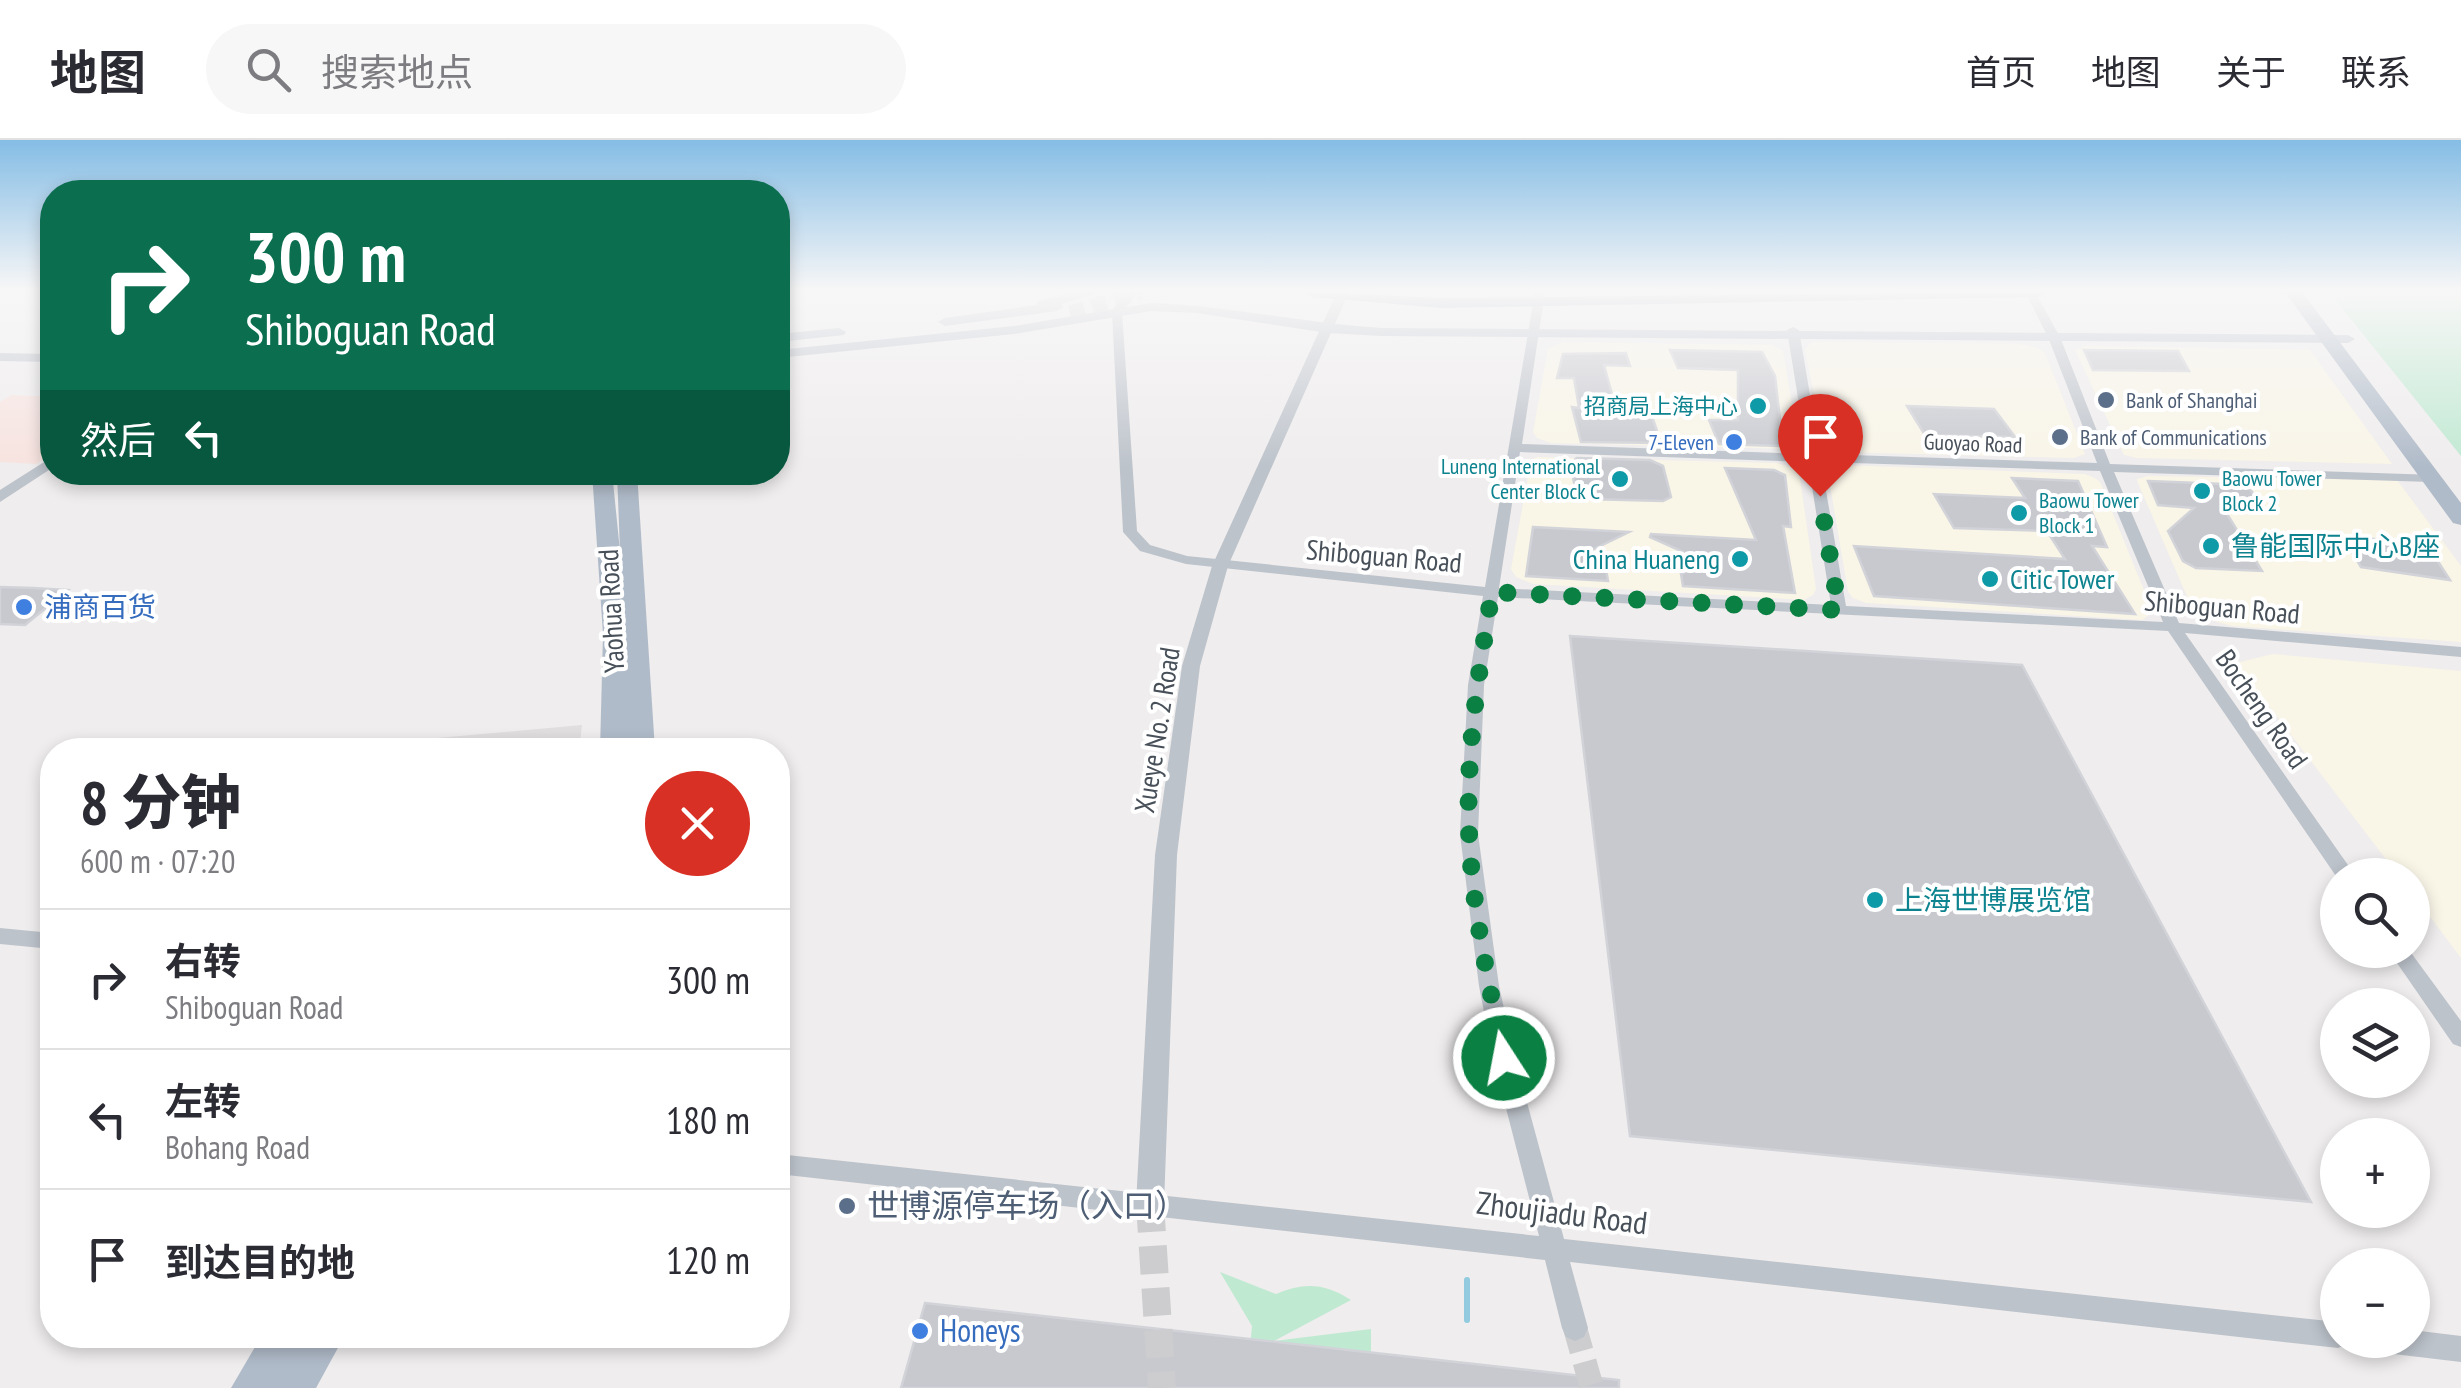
<!DOCTYPE html>
<html lang="zh">
<meta charset="utf-8">
<style>
body{margin:0;font-family:"PT Sans Narrow","Noto Sans SC",sans-serif;background:#f7f7f7;color:#2b2b33;height:100vh;display:flex;flex-direction:column;font-size:38px;white-space:nowrap}
*{box-sizing:border-box;margin:0}
p{font-size:32px;color:#7c7c81}
.icon{flex:none;width:55px;height:55px;fill:none;stroke:currentColor;stroke-width:2;stroke-linecap:round;stroke-linejoin:round}
.map{position:relative;flex:1;overflow:hidden}
.drawer{position:absolute;left:40px;top:598px;width:750px;height:610px;display:flex;flex-direction:column;background:#fff;border-radius:40px;box-shadow:0 5px 15px #0003}
.drawer>*{flex:none}
.hud{position:absolute;left:40px;top:40px;width:750px;height:305px;border-radius:40px;box-shadow:0 5px 15px #0003;background:#0b6e4f;color:#fff;overflow:hidden}
.tools{position:absolute;left:2320px;top:718px;display:grid;gap:20px}
.tools a{display:grid;place-items:center;width:110px;height:110px;border-radius:50%;background:#fff;box-shadow:0 5px 15px #0003;font-size:50px}
.pin{position:absolute;display:grid;place-items:center;width:85px;height:85px;color:#fff;margin:-102px -42px;border-radius:50% 50% 50% 0;rotate:-45deg;box-shadow:0 0 10px #0007}
.pin .icon{rotate:45deg}
.me{position:absolute;width:110px;margin:-55px;rotate:349deg;stroke-linejoin:round;filter:drop-shadow(0 0 8px #0008)}
.turn{display:flex;align-items:center;gap:35px;height:210px;padding:0 40px;font-size:45px}
.turn .icon{width:130px;height:130px;stroke-width:2.5}
.turn b{display:block;font-size:70px;line-height:85px}
.then{display:flex;align-items:center;height:95px;padding:0 40px;background:#0003;gap:20px;font-size:38px}
.round{display:grid;place-items:center;flex:none;width:105px;height:105px;border-radius:52px;background:#f7f7f7}
.head{display:flex;align-items:center;justify-content:space-between;height:170px;padding:0 40px}
h1{font-size:60px;font-weight:800;line-height:75px}
ul{padding:0;list-style:none}
li{display:flex;align-items:center;gap:30px;height:140px;padding:0 40px;border-top:2px solid #e1e1e2}
li div{flex:1}
li b{display:block;font-size:38px}
li em{font-style:normal}
header{display:flex;align-items:center;gap:60px;box-sizing:border-box;height:140px;padding:0 50px;background:#fff;border-bottom:2px solid #e1e1e2}
header strong{font-size:48px}
nav{display:flex;gap:55px;margin-inline-start:auto;font-size:35px}
.search{width:700px;height:90px;background:#f7f7f7;display:flex;align-items:center;gap:25px;box-sizing:border-box;padding:0 35px;border-radius:55px;color:#7c7c81;font-size:38px}
.map>svg:first-child{display:block}
.commercial{fill:#f9f5e7}
.education{fill:#e0dede}
.medical{fill:#f7e3df}
.green{fill:#c0e9d2}
.lines{fill:none;stroke-linecap:round;stroke-linejoin:round}
.stream{stroke:#92cbe0;stroke-width:6}
.building{fill:#c7c9cf;stroke:#d2d3d8;stroke-width:2.5}
.minor-tunnel{stroke:#cdcdcf;stroke-width:24;stroke-dasharray:24 11;stroke-linecap:butt}
.tertiary-tunnel{stroke:#cdcdcf;stroke-width:28;stroke-dasharray:28 14;stroke-linecap:butt}
.secondary-tunnel{stroke:#cdcdcf;stroke-width:15;stroke-dasharray:15 8;stroke-linecap:butt}
.minor{fill:#bdc3cb;fill-rule:evenodd}
.tertiary{fill:#bdc3cb;fill-rule:evenodd}
.secondary{fill:#bdc4cf;fill-rule:evenodd}
.primary{fill:#b0bbc9;fill-rule:evenodd}
.trunk{fill:#9dacc0;fill-rule:evenodd}
.route{stroke:#0b8043;stroke-width:18;stroke-dasharray:0 32.4}
.service-dot{fill:#5c6f8a;stroke:#fff;stroke-width:4}
.culture-dot{fill:#0f9aa8;stroke:#fff;stroke-width:4}
.shop-dot{fill:#3f7fe0;stroke:#fff;stroke-width:4}
.labels{text-anchor:middle;stroke-width:8;stroke-linejoin:round;paint-order:stroke}
.far-service-label{font-size:22px;fill:#4e5e75;stroke:#fff;text-anchor:start}
.far-culture-label{font-size:22px;fill:#0d838f;stroke:#fff;text-anchor:end}
.far-shop-label{font-size:22px;fill:#366cbe;stroke:#fff;text-anchor:end}
.far-street-label{font-size:22px;fill:#474f58;stroke:#fff}
.culture-label{font-size:28px;fill:#0d838f;stroke:#fff;text-anchor:start}
.street-label{font-size:28px;fill:#474f58;stroke:#fff}
.shop-label{font-size:28px;fill:#366cbe;stroke:#fff;text-anchor:start}
.near-service-label{font-size:32px;fill:#4e5e75;stroke:#fff;text-anchor:start}
.near-street-label{font-size:32px;fill:#474f58;stroke:#fff}
.near-shop-label{font-size:32px;fill:#366cbe;stroke:#fff;text-anchor:start}
</style>
<header>
<strong>地图</strong>
<div class="search"><svg class="icon" aria-label="search" viewBox="0 0 24 24"><circle cx="10" cy="10" r="6"/><path d="M15 15l6 6"/></svg>搜索地点</div>
<nav><a>首页</a><a>地图</a><a>关于</a><a>联系</a></nav>
</header>
<div class="map">
<svg width="2461" height="1248" viewBox="0 0 2461 1248">
<rect width="100%" height="100%" fill="#efeded"/>
<!-- commercial -->
<g class="commercial">
<path d="M1563 202 1772 205 1783 211 1799 305 1787 309 1551 303 1537 298 1533 292 1548 209Z"/>
<path d="M1812 202 2019 204 2038 208 2045 213 2085 314 2074 318 1839 312 1824 305 1805 209Z"/>
<path d="M2085 206 2310 210 2392 324 2137 318 2124 315 2075 210Z"/>
<path d="M1537 317 1777 323 1794 328 1799 332 1816 449 1813 455 1804 460 1533 444 1516 437 1511 429 1531 320Z"/>
<path d="M1844 325 2085 334 2095 338 2100 342 2153 472 2142 480 1866 463 1853 458 1848 452 1828 333Z"/>
<path d="M2148 336 2397 340 2461 426V502L2232 486 2207 479 2189 461 2138 343 2137 339Z"/>
<path d="M2273 514 2461 531V818L2413 754 2412 735H2398L2236 523Z"/>
</g>
<!-- education -->
<path class="education" d="M582 585 579 610H407L415 600Z"/>
<!-- medical -->
<path class="medical" d="M12 255 52 257V313L36 324 0 322V262Z"/>
<!-- green -->
<g class="green">
<path d="M2329 152H2461V316Z"/>
<path d="M1220 1132 1276 1154C1304 1142 1325 1143 1351 1160L1274 1201 1371 1189V1225L1357 1248H1204L1250 1207 1252 1186Z"/>
</g>
<g class="lines">
<!-- stream -->
<path class="stream" d="M1467 1140V1180"/>
</g>
<!-- building -->
<g class="building">
<path d="M1670 210 1762 212 1775 236 1783 306 1719 304 1709 280H1738V230L1678 228Z"/>
<path d="M2084 210 2178 211 2189 231 2093 230Z"/>
<path d="M1626 213 1630 226 1604 225 1616 269 1650 270 1661 303 1581 302 1572 267 1579 268 1574 238H1557L1563 214Z"/>
<path d="M1907 266 1994 269 2015 297 1925 295Z"/>
<path d="M1577 318 1650 320 1663 326 1671 357 1663 361 1588 359 1576 352 1570 323Z"/>
<path d="M1725 328 1774 330 1785 335 1791 387 1783 386 1795 453 1683 446 1681 434 1690 430 1688 414 1650 397 1651 394 1756 400Z"/>
<path d="M2012 338 2078 341 2107 407 2092 406 2135 474 1874 456 1854 406 2065 419 2047 391 1954 388 1934 354 2025 358Z"/>
<path d="M2148 341 2248 345 2263 370 2224 369 2262 431 2196 428 2183 421 2168 391 2194 368 2158 365Z"/>
<path d="M1533 387 1629 392 1584 414 1606 429 1608 441 1526 436Z"/>
<path d="M2342 395 2428 406 2450 440 2361 427Z"/>
<path d="M0 447 33 448 68 450 25 485 0 484Z"/>
<path d="M1570 496 2022 525 2311 1062 1630 996Z"/>
<path d="M925 1163 1619 1240V1248H901Z"/>
</g>
<g class="lines">
<!-- minor-tunnel -->
<path class="minor-tunnel" d="M1575 1188 1592 1248"/>
<!-- tertiary-tunnel -->
<path class="tertiary-tunnel" d="M1150 1064 1162 1248"/>
<!-- secondary-tunnel -->
<path class="secondary-tunnel" d="M1070 173 1141 152"/>
<!-- minor -->
<g class="minor">
<path d="M1535 152H1545L1522 304 1807 314 1787 190 1793 187 1799 190 1820 314 2097 323 2048 197 2025 152H2035L2060 197 2110 324 2436 335 2438 338 2431 342 2114 332 2179 483 2461 507V517L2185 493 2355 735H2338V739L2168 491 1498 457 1484 545 1478 694 1499 846 1515 918 1564 1099 2338 1182V1200H2349L2347 1204 2338 1208 1570 1122 1588 1188 1584 1197 1575 1201 1566 1197 1562 1188 1545 1120 778 1034V1014L1539 1096 1493 918 1479 846 1460 694 1468 545 1483 456 1186 424 1140 411 1123 392 1112 172 1117 169 1122 172 1137 391 1150 405 1187 416 1485 447ZM1520 312 1808 322 1831 465 1499 448ZM1821 322 2100 331 2163 482 1846 466Z"/>
<path d="M0 788 52 793V809L0 804Z"/>
<path d="M2388 810H2409L2461 881V907L2453 904Z"/>
<path d="M2412 1190 2461 1196V1222L2385 1213 2376 1209 2372 1200H2412Z"/>
</g>
<!-- tertiary -->
<g class="tertiary">
<path d="M1125 152H1137L1121 175H1113L1111 172Z"/>
<path d="M1337 152H1349L1228 426 1200 526 1177 715 1164 1064 1160 1073 1150 1076 1140 1073 1136 1064 1155 715 1182 526 1212 426Z"/>
<path d="M52 317V328L0 362V350Z"/>
</g>
<!-- secondary -->
<g class="secondary">
<path d="M1075 152H1101L1061 164 1064 167 1057 171 945 186 938 182 945 178 1037 165 1038 161Z"/>
<path d="M1151 163C1229 166 1304 183 1382 188L2348 195 2355 199 2348 203 1382 196 1328 193 1197 173 1151 171 1014 194 778 218V210L1014 186Z"/>
<path d="M839 188 846 192 844 195 778 202V194Z"/>
<path d="M0 213 52 214V222L0 221Z"/>
</g>
<!-- primary -->
<g class="primary">
<path d="M2285 152H2302L2461 363V385L2453 383Z"/>
<path d="M592 332H612L620 411 617 332H637L655 610H600L603 494Z"/>
<path d="M262 1195H345L316 1248H231Z"/>
</g>
<!-- trunk -->
<path class="trunk" d="M1304 152 1441 158 2047 152 2039 157 1441 168 1312 157Z"/>
</g>
<!-- sky -->
<linearGradient id="sky" x2="0" y2="1"><stop stop-color="#85bde5"/><stop offset="0.46" stop-color="#f8f7f7"/><stop offset="1" stop-color="#f8f7f7" stop-opacity="0"/></linearGradient>
<rect width="2461" height="327" fill="url(#sky)"/>
<g class="lines">
<!-- route -->
<path class="route" d="M1504 918C1489 844 1471 765 1469 689 1466 609 1479 531 1492 452L1839 470 1820 356"/>
</g>
<!-- markers -->
<g class="service-dot">
<circle cx="2106" cy="260" r="10"/>
<circle cx="2060" cy="297" r="10"/>
<circle cx="847" cy="1066" r="10"/>
</g>
<g class="culture-dot">
<circle cx="1758" cy="266" r="10"/>
<circle cx="1620" cy="339" r="10"/>
<circle cx="2202" cy="351" r="10"/>
<circle cx="2019" cy="373" r="10"/>
<circle cx="2211" cy="406" r="10"/>
<circle cx="1740" cy="419" r="10"/>
<circle cx="1990" cy="439" r="10"/>
<circle cx="1875" cy="760" r="10"/>
</g>
<g class="shop-dot">
<circle cx="1734" cy="302" r="10"/>
<circle cx="24" cy="467" r="10"/>
<circle cx="920" cy="1191" r="10"/>
</g>
<g class="labels">
<!-- far-service labels -->
<g class="far-service-label">
<text x="2126" y="268">Bank of Shanghai</text>
<text x="2080" y="305">Bank of Communications</text>
</g>
<!-- far-culture labels -->
<g class="far-culture-label">
<text x="1738" y="274">招商局上海中心</text>
<text x="1600" y="334">Luneng International<tspan x="1600" dy="25">Center Block C</tspan></text>
<text x="2222" y="346" text-anchor="start">Baowu Tower<tspan x="2222" dy="25">Block 2</tspan></text>
<text x="2039" y="368" text-anchor="start">Baowu Tower<tspan x="2039" dy="25">Block 1</tspan></text>
</g>
<!-- far-shop labels -->
<g class="far-shop-label">
<text x="1714" y="310">7-Eleven</text>
</g>
<!-- far-street labels -->
<g class="far-street-label">
<text transform="translate(1973 303) rotate(2)" y="8">Guoyao Road</text>
</g>
<!-- culture labels -->
<g class="culture-label">
<text x="2231" y="416">鲁能国际中心B座</text>
<text x="1720" y="429" text-anchor="end">China Huaneng</text>
<text x="2010" y="449">Citic Tower</text>
<text x="1895" y="770">上海世博展览馆</text>
</g>
<!-- street labels -->
<g class="street-label">
<text transform="translate(1384 416) rotate(5)" y="10">Shiboguan Road</text>
<text transform="translate(2222 467) rotate(5)" y="10">Shiboguan Road</text>
<text transform="translate(611 471) rotate(-93)" y="10">Yaohua Road</text>
<text transform="translate(2262 569) rotate(55)" y="10">Bocheng Road</text>
<text transform="translate(1157 590) rotate(-81)" y="10">Xueye No. 2 Road</text>
</g>
<!-- shop labels -->
<g class="shop-label">
<text x="44" y="477">浦商百货</text>
</g>
<!-- near-service labels -->
<g class="near-service-label">
<text x="867" y="1077">世博源停车场（入口）</text>
</g>
<!-- near-street labels -->
<g class="near-street-label">
<text transform="translate(1562 1073) rotate(7)" y="11">Zhoujiadu Road</text>
</g>
<!-- near-shop labels -->
<g class="near-shop-label">
<text x="940" y="1202">Honeys</text>
</g>
</g>
</svg>
<div class="tools">
<a><svg class="icon" aria-label="search" viewBox="0 0 24 24"><circle cx="10" cy="10" r="6"/><path d="M15 15l6 6"/></svg></a>
<a><svg class="icon" aria-label="layers" viewBox="0 0 24 24"><path d="M12 4l9 5-9 5-9-5zM3 14l9 5 9-5"/></svg></a>
<a>+</a>
<a>−</a>
</div>
<div class="pin" style="left:1820px;top:356px;background:#d93025"><svg class="icon" aria-label="arrive" viewBox="0 0 24 24"><path d="M6 21V4h12l-3 4 3 4H6"/></svg></div>
<svg class="me" style="left:1504px;top:918px" viewBox="-20 -20 40 40"><circle r="17" fill="#0b8043" stroke="#fff" stroke-width="3"/><path d="M0-11L8 9 0 5-8 9z" fill="#fff"/></svg>
<div class="hud">
<div class="turn"><svg class="icon" aria-label="right" viewBox="0 0 24 24"><path d="M7 20v-9h11M14 6l5 5-5 5"/></svg><div><b>300 m</b>Shiboguan Road</div></div>
<div class="then">然后<svg class="icon" aria-label="left" viewBox="0 0 24 24"><path d="M17 20v-9H6M10 6l-5 5 5 5"/></svg></div>
</div>
<section class="drawer">
<div class="head"><div><h1>8 分钟</h1><p>600 m · 07:20</p></div><a class="round" style="background:#d93025;color:#fff"><svg class="icon" aria-label="close" viewBox="0 0 24 24"><path d="M6 6l12 12M18 6L6 18"/></svg></a></div>
<ul>
<li><svg class="icon" aria-label="right" viewBox="0 0 24 24"><path d="M7 20v-9h11M14 6l5 5-5 5"/></svg><div><b>右转</b><p>Shiboguan Road</p></div><em>300 m</em></li>
<li><svg class="icon" aria-label="left" viewBox="0 0 24 24"><path d="M17 20v-9H6M10 6l-5 5 5 5"/></svg><div><b>左转</b><p>Bohang Road</p></div><em>180 m</em></li>
<li><svg class="icon" aria-label="arrive" viewBox="0 0 24 24"><path d="M6 21V4h12l-3 4 3 4H6"/></svg><div><b>到达目的地</b></div><em>120 m</em></li>
</ul>
</section>
</div>
